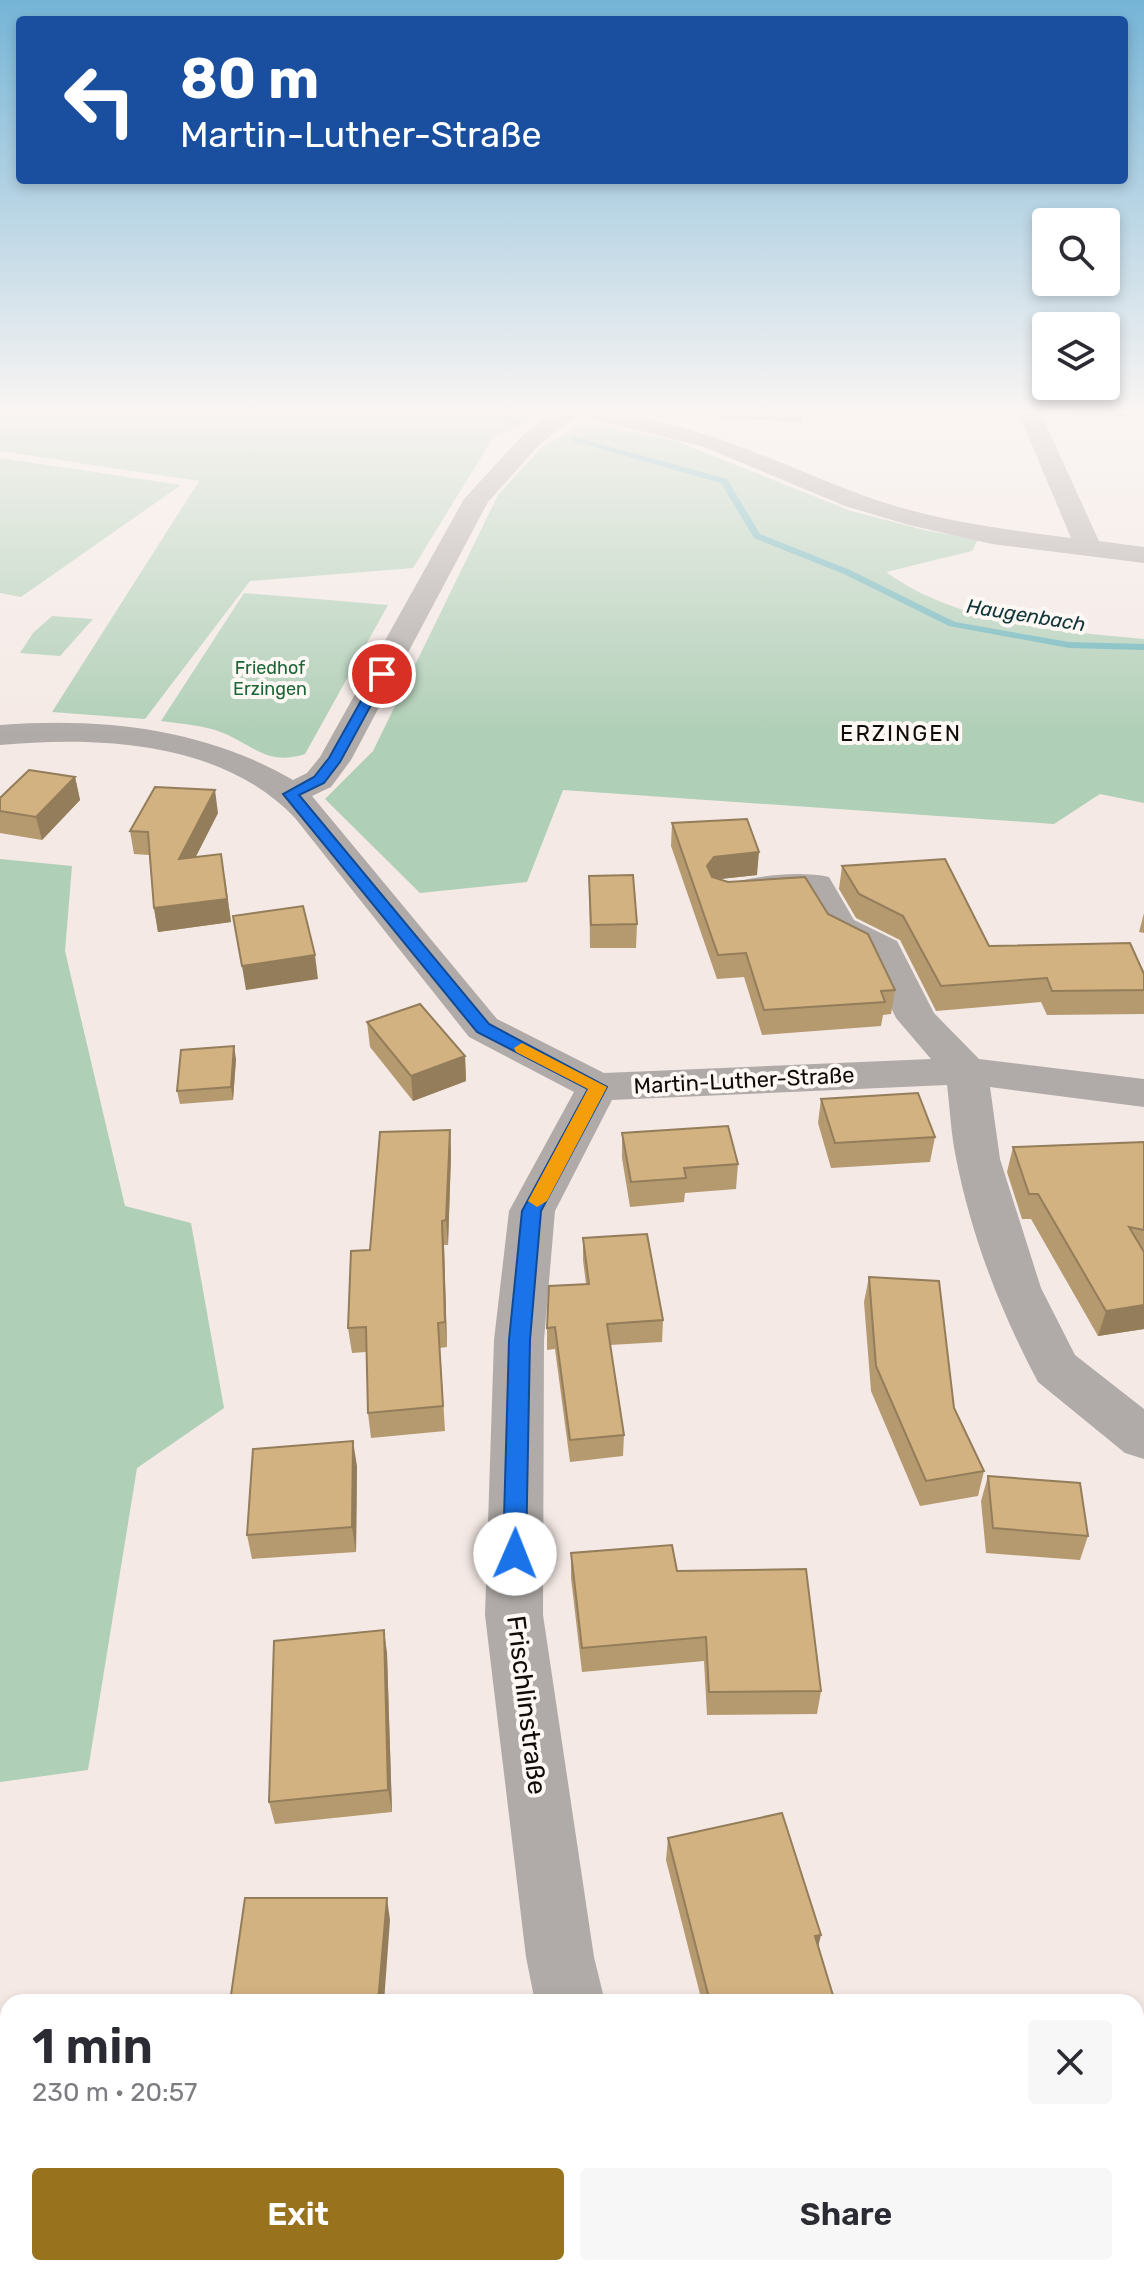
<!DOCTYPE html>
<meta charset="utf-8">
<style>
body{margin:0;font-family:Rubik,sans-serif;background:#f7f7f7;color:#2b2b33;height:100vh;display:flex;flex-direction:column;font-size:30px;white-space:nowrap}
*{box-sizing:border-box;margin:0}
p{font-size:26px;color:#7c7c81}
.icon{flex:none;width:44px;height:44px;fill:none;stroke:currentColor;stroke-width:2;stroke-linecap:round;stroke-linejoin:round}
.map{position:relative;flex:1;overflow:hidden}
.details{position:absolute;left:0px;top:1994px;width:1144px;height:282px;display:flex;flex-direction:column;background:#fff;border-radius:24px 24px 0 0;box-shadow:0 4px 12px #0003}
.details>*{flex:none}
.hud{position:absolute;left:16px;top:16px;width:1112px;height:168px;border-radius:8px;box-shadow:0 4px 12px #0003;background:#1a4fa0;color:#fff;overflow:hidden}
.buttons{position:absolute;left:1032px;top:208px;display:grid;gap:16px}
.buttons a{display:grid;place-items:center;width:88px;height:88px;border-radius:8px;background:#fff;box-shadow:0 4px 12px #0003;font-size:40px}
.pin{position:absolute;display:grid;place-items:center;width:68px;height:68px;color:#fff;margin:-34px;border:4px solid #fff;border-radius:50%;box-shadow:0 2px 8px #0007}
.me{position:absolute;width:88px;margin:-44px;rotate:1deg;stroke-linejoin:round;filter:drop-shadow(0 0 6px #0008)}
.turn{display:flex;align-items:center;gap:28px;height:168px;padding:0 32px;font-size:36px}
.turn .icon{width:104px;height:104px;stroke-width:2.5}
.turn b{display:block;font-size:56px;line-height:68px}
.round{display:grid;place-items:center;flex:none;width:84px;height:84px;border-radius:8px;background:#f7f7f7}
.head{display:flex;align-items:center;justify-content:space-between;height:136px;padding:0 32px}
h1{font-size:48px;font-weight:600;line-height:60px}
.button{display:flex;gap:16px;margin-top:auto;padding:16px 32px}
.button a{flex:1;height:92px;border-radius:8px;background:#99721d;color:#fff;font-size:32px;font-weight:600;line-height:92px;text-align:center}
.button a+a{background:#f7f7f7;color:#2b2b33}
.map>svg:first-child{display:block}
.green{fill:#b0cfb7}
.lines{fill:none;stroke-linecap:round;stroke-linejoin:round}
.stream{fill:#69b4ba;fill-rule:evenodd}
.street{fill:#b0aba9;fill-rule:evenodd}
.wall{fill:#b5996f}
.shaded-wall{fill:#947d5a}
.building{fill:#d3b281;stroke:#947d5a;stroke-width:2}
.route{fill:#1a73e8;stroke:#114b97;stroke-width:2}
.slow{fill:#f59e0b}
.labels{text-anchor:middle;stroke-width:8;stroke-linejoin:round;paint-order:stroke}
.far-park-label{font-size:18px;fill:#1b6536;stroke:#fef8f5}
.far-water-label{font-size:20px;font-style:italic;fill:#103538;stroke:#fef8f5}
.far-quarter-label{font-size:22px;letter-spacing:2px;fill:#0f0c0a;stroke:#fef8f5}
.street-label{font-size:22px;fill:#0f0c0a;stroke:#fef8f5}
.near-street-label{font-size:26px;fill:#0f0c0a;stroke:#fef8f5}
</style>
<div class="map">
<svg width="1144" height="2275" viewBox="0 0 1144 2275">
<rect width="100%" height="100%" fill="#f4e9e5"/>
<!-- green -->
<g class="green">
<path d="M0 414H544L494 436 413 568 250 581 145 719 52 712 199 481 0 451Z"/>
<path d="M584 422 676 441 851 511 928 531 978 539 972 551 886 572C958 624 1057 631 1144 639V803L1100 794 1054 824 563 790 527 882 420 893 325 799 373 751 498 495 541 448Z"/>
<path d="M0 458 181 485 21 597 0 593Z"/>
<path d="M244 593 388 605 305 754C267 766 255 746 223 733 205 725 181 724 161 721Z"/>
<path d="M52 616 93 619 60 656 20 653 33 633Z"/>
<path d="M0 859 72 866 65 951 125 1206 191 1223 224 1408 137 1468 88 1770 0 1782Z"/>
</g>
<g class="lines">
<!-- stream -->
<g class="stream">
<path d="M486 414H498L520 422 516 424Z"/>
<path d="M575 437 727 479 760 534 850 570 955 622 1069 642 1144 644V650L1069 648 949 626 844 574 754 538 721 483 572 441 571 439Z"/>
</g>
<!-- street -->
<g class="street">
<path d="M551 414H577L539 445 488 502 351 760 331 787 312 796 497 1019 604 1073 931 1059 896 1018 867 956 826 935 804 897 752 900 739 897 734 889 739 881C766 875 802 871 829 877L854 920 897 941 934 1013 979 1059 1144 1079V1107L990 1087 1000 1159 1041 1288 1075 1355 1144 1409V1459L1125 1453 1038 1382C1001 1313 971 1235 956 1158 951 1134 950 1109 947 1085L612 1100 555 1211 544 1340 543 1615 594 1957 605 2002H535L526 1957 485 1615 494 1340 509 1211 574 1092 469 1037 295 818C222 741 99 736 0 745V725C101 717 204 728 293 780L307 773 320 757 464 499 523 435Z"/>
<path d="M589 414C687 414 771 462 862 495 929 520 1001 529 1071 538L1019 414H1041L1099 541 1144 547V563L992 544 909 525 845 506 704 447 592 419Z"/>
<path d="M593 2268H671L673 2275H595Z"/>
</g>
</g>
<!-- wall -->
<g class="wall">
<path d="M717 414H804L802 422 717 418Z"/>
<path d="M1067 414H1144V417L1068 415Z"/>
<path d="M75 777 80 800 42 840 0 833V798Z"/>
<path d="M218 813 196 856 225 877 231 922 158 932 154 908 149 855 134 854 130 831Z"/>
<path d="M672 823 757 875 719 879 828 914 895 990 891 1014 883 1015 881 1026 762 1035 744 977 717 979 671 846Z"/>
<path d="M842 866 989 946 1144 974V1014L1047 1015 1041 1002 936 1011 900 940 856 918 839 889Z"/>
<path d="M589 876 637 924 636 948H590Z"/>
<path d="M1144 913V933L1139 932Z"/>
<path d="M367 1022 465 1056 466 1081 413 1101 370 1047Z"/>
<path d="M236 1059 233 1100 180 1104 177 1091Z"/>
<path d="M821 1099 935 1137 930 1162 831 1168 818 1123Z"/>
<path d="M450 1130 451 1155 448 1245H444L447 1347 440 1348 445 1431 371 1438 368 1413 366 1352 352 1353 348 1328 370 1250Z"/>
<path d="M622 1133 738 1164 736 1189 685 1193 684 1202 630 1207 622 1158Z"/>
<path d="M1144 1142V1329L1098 1336 1031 1219H1022L1007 1172 1013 1147Z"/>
<path d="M583 1238 663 1320 662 1342 610 1345 624 1435 623 1456 570 1462 555 1349 547 1350V1318L586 1284 583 1260Z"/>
<path d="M869 1277 954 1408 984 1471 978 1496 920 1506 871 1391 864 1302Z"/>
<path d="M357 1466 356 1552 252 1559 247 1535Z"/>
<path d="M988 1476 1088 1536 1080 1560 986 1553 981 1501Z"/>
<path d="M571 1553 677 1571 821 1691 817 1714 707 1715 704 1661 582 1672 571 1578Z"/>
<path d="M384 1630 387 1654 392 1812 275 1824 269 1802Z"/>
<path d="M668 1838 818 1946 835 2002H702L666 1860Z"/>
</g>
<!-- shaded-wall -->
<g class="shaded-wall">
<path d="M75 777 80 800 42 840 36 817Z"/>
<path d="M215 790 218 813 183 882 179 859Z"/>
<path d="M759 852 757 875 712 880 707 866 714 857Z"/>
<path d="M221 854 231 922 158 932 154 908Z"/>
<path d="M315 955 318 979 246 990 242 966Z"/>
<path d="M234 1046 236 1059 233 1100 231 1087Z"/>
<path d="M465 1056 466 1081 413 1101 411 1076Z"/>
<path d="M450 1130 451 1155 448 1245 446 1220Z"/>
<path d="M442 1221 444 1245 447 1347 445 1322Z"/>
<path d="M1144 1305V1329L1098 1336 1106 1311Z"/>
<path d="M353 1441 357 1466 356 1552 352 1527Z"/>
<path d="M384 1630 387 1654 392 1812 388 1790Z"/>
<path d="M387 1898 390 1920 384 2002H378Z"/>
<path d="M821 1935 816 1956 815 1936Z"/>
</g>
<!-- building -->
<g class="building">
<path d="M29 770 75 777 36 817 0 811V798Z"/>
<path d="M155 787 215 790 179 859 221 854 227 899 154 908 148 832 130 831Z"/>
<path d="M747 819 759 852 714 857 707 866 712 877 728 882 805 877 828 914 868 934 895 990 881 991 885 1002 764 1010 746 953 718 955 672 823Z"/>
<path d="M945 859 989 946 1130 943 1144 974V990L1052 991 1047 978 941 986 903 916 859 894 842 866Z"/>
<path d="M633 875 637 924 591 925 589 876Z"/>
<path d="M303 906 315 955 242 966 233 916Z"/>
<path d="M420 1004 465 1056 411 1076 367 1022Z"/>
<path d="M234 1046 231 1087 177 1091 181 1050Z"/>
<path d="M918 1093 935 1137 835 1143 821 1099Z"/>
<path d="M728 1126 738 1164 684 1168 686 1178 631 1182 622 1133Z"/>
<path d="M450 1130 446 1220 442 1221 445 1322 438 1323 443 1406 368 1413 366 1327 348 1328 351 1251 370 1250 380 1132Z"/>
<path d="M1144 1142V1230L1129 1227 1144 1252V1305L1106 1311 1038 1194H1029L1013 1147Z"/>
<path d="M647 1234 663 1320 607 1324 624 1435 570 1440 555 1327 547 1328 549 1286 589 1284 583 1238Z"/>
<path d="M869 1277 939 1281 954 1408 984 1471 926 1481 876 1366Z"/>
<path d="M353 1441 352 1527 247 1535 253 1449Z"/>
<path d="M988 1476 1080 1483 1088 1536 993 1528Z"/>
<path d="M672 1545 677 1571 806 1569 821 1691 709 1692 706 1637 582 1648 571 1553Z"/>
<path d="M384 1630 388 1790 269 1802 274 1641Z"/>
<path d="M782 1813 821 1935 815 1936 835 2002H710L668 1838Z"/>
<path d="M245 1898H387L378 2002H230Z"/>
<path d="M344 2268H490L491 2275H345Z"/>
</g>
<!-- sky -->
<linearGradient id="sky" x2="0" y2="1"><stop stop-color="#75b4d6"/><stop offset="0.56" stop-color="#faf5f3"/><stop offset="1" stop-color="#faf5f3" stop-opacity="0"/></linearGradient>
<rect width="1144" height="733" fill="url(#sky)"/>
<!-- route -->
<path class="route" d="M382 671 388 674 340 762 324 783 299 795 489 1024 607 1087 541 1211 530 1340 526 1554 523 1561 515 1564 507 1561 503 1554 509 1340 522 1211 588 1089 477 1032 283 794 314 777 329 758 376 674Z"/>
<!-- slow -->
<path class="slow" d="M522 1043 607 1087 547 1201 537 1207 528 1201 588 1089 516 1052 514 1048Z"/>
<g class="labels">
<!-- far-park labels -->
<g class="far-park-label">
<text x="270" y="674">Friedhof<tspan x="270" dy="21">Erzingen</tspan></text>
</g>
<!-- far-water labels -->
<g class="far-water-label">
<text transform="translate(1026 615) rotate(9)" y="7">Haugenbach</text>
</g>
<!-- far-quarter labels -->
<g class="far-quarter-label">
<text x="901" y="741">ERZINGEN</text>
</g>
<!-- street labels -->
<g class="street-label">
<text transform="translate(744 1080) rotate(-3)" y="8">Martin-Luther-Straße</text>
</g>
<!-- near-street labels -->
<g class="near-street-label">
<text transform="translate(527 1705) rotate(83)" y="9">Frischlinstraße</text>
</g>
</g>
</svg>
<div class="buttons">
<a><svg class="icon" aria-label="search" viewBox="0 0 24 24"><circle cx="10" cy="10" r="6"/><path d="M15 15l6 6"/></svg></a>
<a><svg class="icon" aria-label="layers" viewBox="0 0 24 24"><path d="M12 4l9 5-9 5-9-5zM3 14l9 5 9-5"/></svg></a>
</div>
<div class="pin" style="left:382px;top:674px;background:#d93025"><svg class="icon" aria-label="arrive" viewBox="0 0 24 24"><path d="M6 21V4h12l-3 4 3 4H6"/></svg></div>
<svg class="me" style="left:515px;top:1554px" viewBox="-20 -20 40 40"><circle r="19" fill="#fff"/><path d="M0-13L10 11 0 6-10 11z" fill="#1a73e8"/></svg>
<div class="hud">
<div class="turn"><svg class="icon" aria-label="left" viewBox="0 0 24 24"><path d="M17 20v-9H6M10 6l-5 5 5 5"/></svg><div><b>80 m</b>Martin-Luther-Straße</div></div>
</div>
<section class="details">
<div class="head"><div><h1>1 min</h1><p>230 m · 20:57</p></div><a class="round"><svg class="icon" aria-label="close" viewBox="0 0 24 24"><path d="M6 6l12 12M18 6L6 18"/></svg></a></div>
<div class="button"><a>Exit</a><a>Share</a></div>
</section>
</div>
